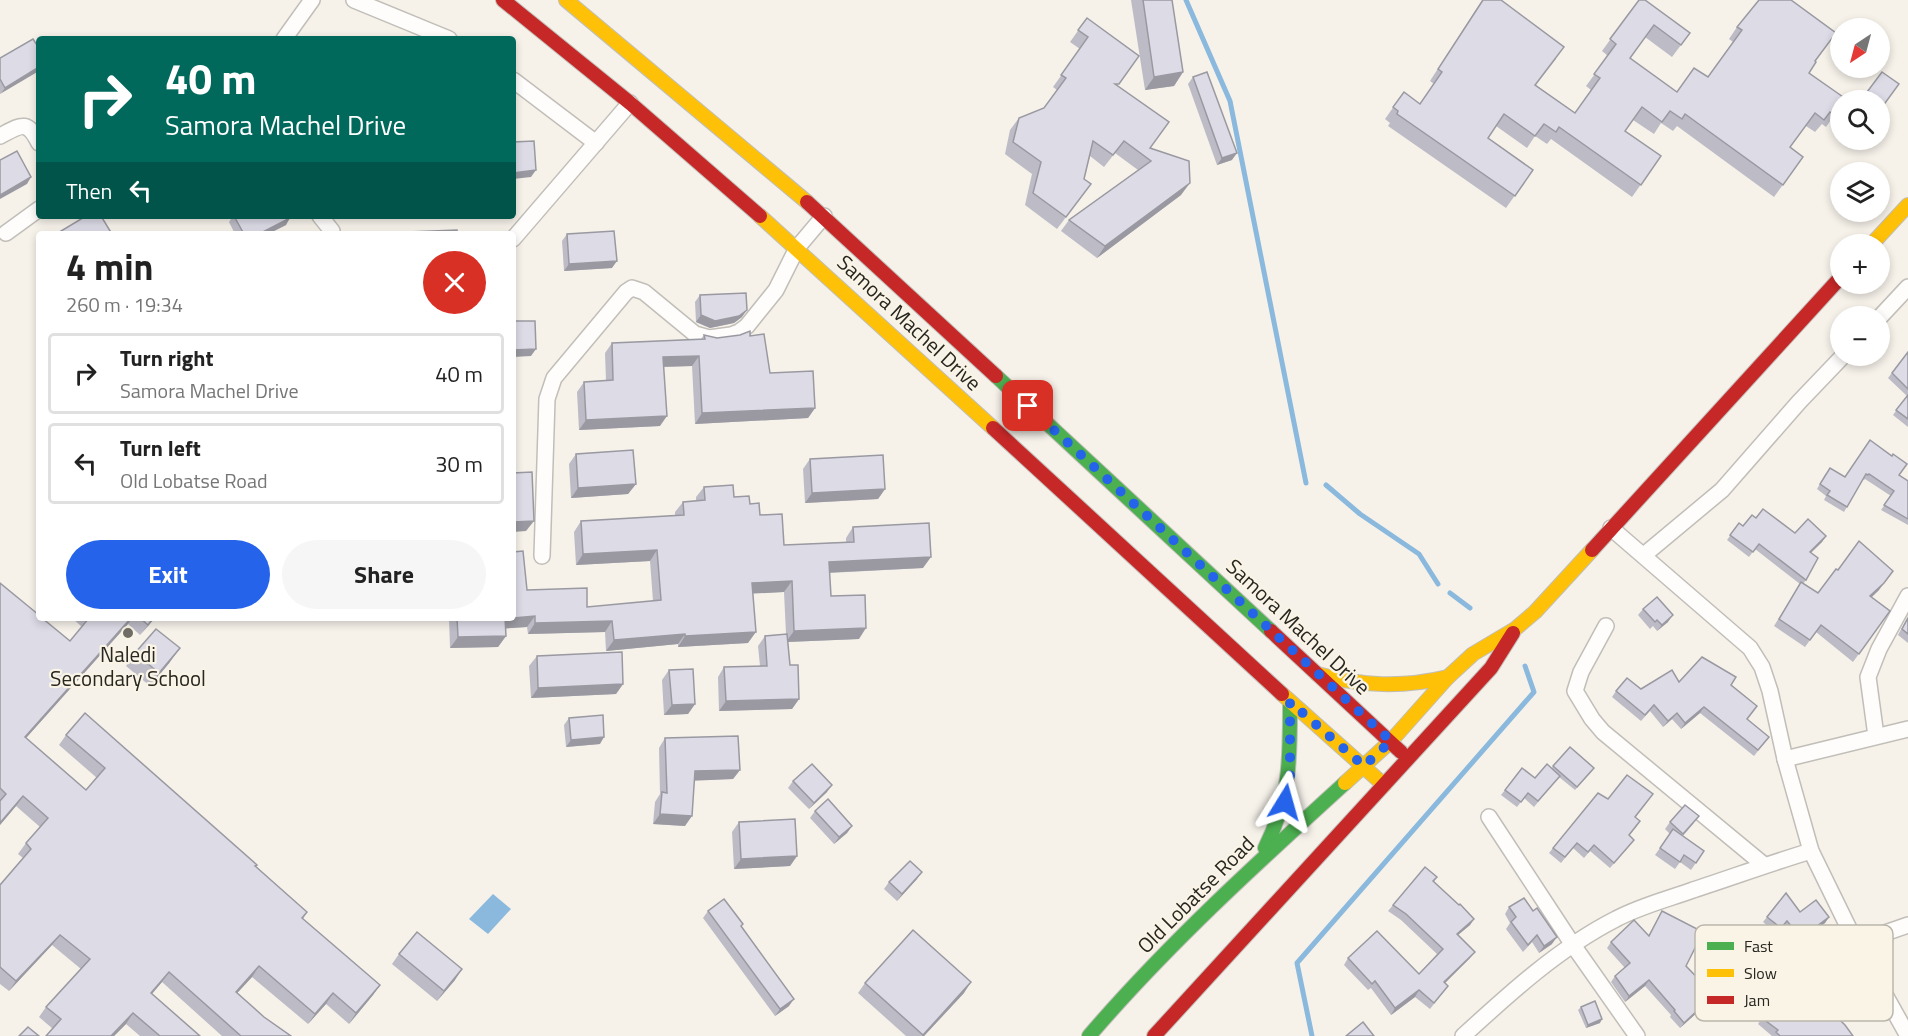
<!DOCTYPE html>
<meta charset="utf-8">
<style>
body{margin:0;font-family:"Titillium Web",sans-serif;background:#f6f6f6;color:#222;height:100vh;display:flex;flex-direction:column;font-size:22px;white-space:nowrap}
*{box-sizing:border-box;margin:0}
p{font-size:20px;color:#767676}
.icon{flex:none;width:33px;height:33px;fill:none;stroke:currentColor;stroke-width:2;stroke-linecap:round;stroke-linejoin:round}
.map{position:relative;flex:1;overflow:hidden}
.details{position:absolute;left:36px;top:231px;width:480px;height:390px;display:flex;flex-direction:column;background:#fff;border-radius:6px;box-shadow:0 3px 9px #0003}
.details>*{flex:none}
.banner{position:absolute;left:36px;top:36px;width:480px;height:183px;border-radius:6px;box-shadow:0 3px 9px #0003;background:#00695c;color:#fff;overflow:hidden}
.needle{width:39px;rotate:216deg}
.controls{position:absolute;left:1830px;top:18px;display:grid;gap:12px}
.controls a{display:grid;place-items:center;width:60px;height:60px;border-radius:50%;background:#fff;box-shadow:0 3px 9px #0003;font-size:30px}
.pin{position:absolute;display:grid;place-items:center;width:51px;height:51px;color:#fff;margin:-26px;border-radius:12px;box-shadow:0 3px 9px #0006}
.me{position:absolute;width:66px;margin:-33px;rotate:8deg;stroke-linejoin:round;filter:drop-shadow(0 0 4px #0008)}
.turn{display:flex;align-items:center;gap:21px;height:126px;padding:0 30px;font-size:27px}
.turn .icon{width:78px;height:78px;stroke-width:2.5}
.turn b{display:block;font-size:42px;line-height:51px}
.then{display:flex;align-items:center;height:57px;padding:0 30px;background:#0003;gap:12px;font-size:22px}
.round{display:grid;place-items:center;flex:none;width:63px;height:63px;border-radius:32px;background:#f6f6f6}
.summary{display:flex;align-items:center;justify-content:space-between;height:102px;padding:0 30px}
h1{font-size:36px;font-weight:700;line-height:45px}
.cta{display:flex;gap:12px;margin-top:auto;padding:12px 30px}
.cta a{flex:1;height:69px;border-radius:36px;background:#2563eb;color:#fff;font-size:24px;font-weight:700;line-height:69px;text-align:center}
.cta a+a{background:#f6f6f6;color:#222}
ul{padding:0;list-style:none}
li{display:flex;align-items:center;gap:18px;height:81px;margin:0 12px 9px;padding:0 18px;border:3px solid #e0e0e0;border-radius:6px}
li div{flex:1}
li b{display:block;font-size:22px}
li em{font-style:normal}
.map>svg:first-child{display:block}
.water{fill:#8ab9dd}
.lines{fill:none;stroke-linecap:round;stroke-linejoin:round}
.stream{stroke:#8ab9dd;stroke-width:5}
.street-casing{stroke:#c1beb8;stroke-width:18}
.fast-casing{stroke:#c1beb8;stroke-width:16}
.slow-casing{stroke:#c1beb8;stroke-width:16}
.jam-casing{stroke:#c1beb8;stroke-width:16}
.street{stroke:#fefdfc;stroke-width:15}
.fast{stroke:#4caf50;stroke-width:14}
.slow{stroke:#ffc107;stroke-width:14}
.jam{stroke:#c62828;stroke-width:14}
.wall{fill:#bdbcc6}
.shaded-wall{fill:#9a99a1}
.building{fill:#dcdbe6;stroke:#9a99a1;stroke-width:1.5}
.route{stroke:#2563eb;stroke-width:10;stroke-dasharray:0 18}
.poi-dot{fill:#706d67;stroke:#faf4e6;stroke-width:2}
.labels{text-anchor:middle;stroke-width:4.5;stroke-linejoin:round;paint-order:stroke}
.street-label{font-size:21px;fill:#282621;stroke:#faf4e6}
.poi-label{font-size:21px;fill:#282621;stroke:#faf4e6}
.key{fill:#faf4e6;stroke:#bbb6ab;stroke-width:1.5}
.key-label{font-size:16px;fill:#282621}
</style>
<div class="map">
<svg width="1908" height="1036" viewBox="0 0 1908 1036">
<rect width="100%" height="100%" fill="#f6f2ea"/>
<!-- water -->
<path class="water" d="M493 894 511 909 488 934 469 919Z"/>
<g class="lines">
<!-- stream -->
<g class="stream">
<path d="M1186 0 1230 101 1306 483"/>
<path d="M1326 485 1360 514 1419 554 1438 584"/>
<path d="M1450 593 1470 608"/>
<path d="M1312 1036 1297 963 1534 692 1525 666"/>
</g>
<defs>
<g id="street">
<path d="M354 0 449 39"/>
<path d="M284 39 312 0"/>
<path d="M513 80 596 143"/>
<path d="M0 136C21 125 27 119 39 143"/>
<path d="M320 216 332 231"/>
<path d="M6 233 39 209"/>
<path d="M513 239 630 103"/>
<path d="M1880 317 1908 287"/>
<path d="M1611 528 1750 648 1762 667 1770 691 1785 759 1811 851 1856 943 1908 1036"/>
<path d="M1644 555 1722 490 1799 402 1843 356"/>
<path d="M542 556 547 399 554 378 626 292 632 288 644 292 695 334 709 338 731 335 739 332 747 326 776 290 797 248 824 216"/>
<path d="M1606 626 1581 672 1575 691 1592 719 1603 732 1764 865"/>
<path d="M1876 736 1868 677 1879 649 1908 596"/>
<path d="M1785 759 1908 729"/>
<path d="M1489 817 1573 945 1637 1036"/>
<path d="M1856 943 1908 925"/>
<path d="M1463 1036C1510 993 1559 948 1616 919 1640 906 1668 899 1693 890 1733 877 1771 863 1811 851"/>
</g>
<g id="fast">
<path d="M996 376 1271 631"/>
<path d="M1265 848C1291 796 1290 758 1290 702"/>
<path d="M1089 1036C1167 945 1256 864 1345 783"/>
</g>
<g id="slow">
<path d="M566 0 807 202"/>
<path d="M760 216 993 428"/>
<path d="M1872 244 1908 205"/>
<path d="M1317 674C1362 686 1402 688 1448 677"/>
<path d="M1282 694 1384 785"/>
<path d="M1345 783 1391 741 1448 677 1473 654 1515 629 1535 612 1592 550"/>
</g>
<g id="jam">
<path d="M503 0 630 103 760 216"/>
<path d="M807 202 996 376"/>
<path d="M993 428 1282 694"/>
<path d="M1592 550 1840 278"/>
<path d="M1271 631 1401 752"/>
<path d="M1154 1036 1491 668 1513 633"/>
</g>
</defs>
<!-- street casing -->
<use href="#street" class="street-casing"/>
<!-- fast casing -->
<use href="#fast" class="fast-casing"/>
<!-- slow casing -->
<use href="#slow" class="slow-casing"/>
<!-- jam casing -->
<use href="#jam" class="jam-casing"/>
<!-- street -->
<use href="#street" class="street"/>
<!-- fast -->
<use href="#fast" class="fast"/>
<!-- slow -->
<use href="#slow" class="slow"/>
<!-- jam -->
<use href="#jam" class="jam"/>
</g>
<!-- wall -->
<g class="wall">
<path d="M1131 0H1172L1183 72 1174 86 1145 90Z"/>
<path d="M1482 0 1556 59 1536 85 1575 113 1591 90 1586 86 1608 56 1602 51 1639 0 1690 33 1672 57 1645 37 1630 59 1677 92 1708 77 1733 42 1729 39 1737 27 1836 33 1815 62 1809 73 1840 107 1826 127 1822 124 1815 132 1806 126 1790 147 1803 157 1774 197 1677 126 1673 131 1661 123 1654 134 1633 120 1625 131 1661 156 1632 197 1551 139 1547 144 1535 136 1527 148 1496 126 1488 138 1533 170 1506 208 1388 126 1390 123 1385 119 1404 92 1420 104 1434 84 1430 81Z"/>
<path d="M1087 18 1118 86 1150 148 1181 195 1097 258 1061 231 1069 220 1138 170 1115 153 1104 167 1090 156 1084 179 1082 196 1057 229 1025 205 1032 174 1005 154 1010 130 1019 118 1044 108 1057 90 1053 87 1080 49 1070 42Z"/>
<path d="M39 48 0 94V58Z"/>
<path d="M1193 77 1232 160 1217 165 1188 84Z"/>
<path d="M233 216H289L286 225 268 234H235L229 222Z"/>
<path d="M567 234 612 268 564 271 562 241Z"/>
<path d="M700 295 742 317 734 323 710 328 696 322 695 302Z"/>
<path d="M704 335 717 338 750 336 770 373 815 408 808 418 695 424 692 366 664 367 660 426 579 430 577 392 584 382 606 381 605 353 612 343 701 339Z"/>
<path d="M1908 352V427L1893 415 1907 396 1888 378Z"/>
<path d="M1870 440 1899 475 1908 481V525L1881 510 1891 496 1865 479 1864 480 1863 479 1844 512 1824 500 1826 496 1817 489 1826 473 1845 477Z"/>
<path d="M576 454 636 484 628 494 571 498 569 464Z"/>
<path d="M810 459 885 489 878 499 805 503 803 469Z"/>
<path d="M704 487 734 497 750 504 760 515 784 545 846 542V538L853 527 923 568 829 573 831 596 859 639 788 642 790 665 799 699 792 709 719 711 718 677 724 667 760 666 758 646 765 636 786 634 784 592 753 593 748 643 678 647V644L606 651 605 632 528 634 527 627 506 628V636L498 647 450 648 449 618H513L527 590 587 607 653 601 650 561 576 565 574 532 581 521 675 516V512L683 502 696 501V497Z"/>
<path d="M1756 518 1795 533 1826 536 1822 542 1811 553 1806 580 1803 584 1818 593 1838 570 1879 590 1872 597 1890 611 1853 662 1816 632 1805 647 1774 626 1800 584 1755 549 1749 557 1727 540 1739 523 1743 526Z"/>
<path d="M0 583 70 641 82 627 72 618H155L140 635 128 624 26 738 86 790 97 778 59 745 66 735 256 866 307 912 303 919 380 985 373 995 349 1024 326 1004 308 1024 252 977 237 993 264 1017 291 1036H222L162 982 152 994 200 1036H140L126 1024 114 1036H46L53 1029 39 1017 46 1007 81 969 52 945 9 991 0 984V885L23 858 18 854 26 843 40 827 16 806 0 825Z"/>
<path d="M1643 609 1668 622 1657 631 1653 626 1650 629 1638 615Z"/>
<path d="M1908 616V643L1898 635Z"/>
<path d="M135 653 170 662 150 686 126 666Z"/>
<path d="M537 656 623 684 616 694 531 698 529 666Z"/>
<path d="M669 670 695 704 688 714 664 715 662 680Z"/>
<path d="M1679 682 1731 685 1747 719 1769 737 1754 756 1700 713 1681 729 1672 719 1663 727 1650 711 1641 721 1612 697 1616 691 1641 689Z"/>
<path d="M569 718 600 744 566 747 564 725Z"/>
<path d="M665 738 740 770 733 779 694 780 685 826 653 824 655 802 660 794 659 748Z"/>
<path d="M1553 766 1592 771 1575 790 1559 777 1534 807 1524 798 1517 807 1501 795 1505 790 1535 778 1552 768Z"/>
<path d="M793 781 827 792 809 809 788 788Z"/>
<path d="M815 811 852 826 847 833 834 844 810 818Z"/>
<path d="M1636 817 1637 826 1629 835 1630 845 1610 868 1590 851 1584 858 1573 848 1561 863 1549 853 1553 848Z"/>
<path d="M739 822 797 856 790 866 734 869 732 832Z"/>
<path d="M1670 822 1694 823 1683 836 1704 851 1691 870 1680 862 1675 869 1655 855 1670 834 1665 829Z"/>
<path d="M1437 877 1434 882 1474 919 1470 925 1458 935 1470 958 1445 983 1448 986 1430 1009 1415 997 1391 1015 1371 988 1368 990 1344 965 1348 958 1419 974 1437 954 1401 920 1388 911 1393 905Z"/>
<path d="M917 879 897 901 884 889 889 882Z"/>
<path d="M1509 907 1552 944 1539 953 1532 942 1523 952 1506 929 1510 923 1505 914Z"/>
<path d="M708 911 789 1006 775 1016 703 918Z"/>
<path d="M1662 911 1686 966 1710 1001 1680 1028 1670 1017 1671 1015 1645 986 1625 1002 1611 982 1615 976 1625 968 1607 948 1611 942 1648 936Z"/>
<path d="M1800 912 1829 917 1825 923 1797 944 1783 926 1777 934 1763 922 1767 917Z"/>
<path d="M399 954 455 980 437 1001 392 964Z"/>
<path d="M865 983 964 993 924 1036H906L858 993Z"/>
<path d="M1756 993H1812L1853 1036H1772L1758 1024 1764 1015 1751 999Z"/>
<path d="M1581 1007 1600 1023 1586 1028 1578 1010Z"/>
</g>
<!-- shaded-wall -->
<g class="shaded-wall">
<path d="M39 67V71L0 94 5 88Z"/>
<path d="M1183 72 1174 86 1145 90 1154 77Z"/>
<path d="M1237 153 1232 160 1217 165 1222 158Z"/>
<path d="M536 170 531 177 513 179V173Z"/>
<path d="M31 177 27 184 0 199V195Z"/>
<path d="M1190 183 1181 195 1097 258 1105 246Z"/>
<path d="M290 218 286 225 268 234H259Z"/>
<path d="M617 261 612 268 564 271 569 264Z"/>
<path d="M747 310 742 317 734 323 710 328 696 322 701 315Z"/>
<path d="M536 349 531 356 513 357V350Z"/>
<path d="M699 356 692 366 656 367 663 357Z"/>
<path d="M815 408 808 418 695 424 702 413Z"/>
<path d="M667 416 660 426 579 430 586 420Z"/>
<path d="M636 484 628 494 571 498 578 488Z"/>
<path d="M885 489 878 499 805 503 812 493Z"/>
<path d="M534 521 526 531 513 532V522Z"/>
<path d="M1826 536 1822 542 1806 557 1810 552Z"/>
<path d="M657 550 650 561 576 565 583 554Z"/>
<path d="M931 557 923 568 821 573 829 562Z"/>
<path d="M1893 571 1879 590 1865 603 1870 596Z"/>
<path d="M792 581 784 592 745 594 752 583Z"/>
<path d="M1673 615 1668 622 1657 631 1662 625Z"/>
<path d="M535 616 527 627 498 629 505 618Z"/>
<path d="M131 618H132L128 624 18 747 25 737Z"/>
<path d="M153 618H155L140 635 148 625Z"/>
<path d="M612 621 605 632 528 634 535 623Z"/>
<path d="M866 628 859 639 786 642 794 631Z"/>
<path d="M756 632 748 643 678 647 685 636Z"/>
<path d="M685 634 678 644 606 651 614 640Z"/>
<path d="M506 636 498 647 450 648 458 637Z"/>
<path d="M180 648 170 662 150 686 159 673Z"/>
<path d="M623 684 616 694 531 698 538 688Z"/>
<path d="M799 699 792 709 719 711 726 701Z"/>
<path d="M695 704 688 714 664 715 672 705Z"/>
<path d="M1704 707 1700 713 1681 729 1685 723Z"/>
<path d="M1677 713 1672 719 1663 727 1668 721Z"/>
<path d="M604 737 600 744 566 747 571 740Z"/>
<path d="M740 770 733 779 688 781 695 771Z"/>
<path d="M832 785 827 792 809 809 814 803Z"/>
<path d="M23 796 16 806 0 825V823Z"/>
<path d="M660 814 692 816 685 826 653 824Z"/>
<path d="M852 826 847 833 834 844 839 837Z"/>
<path d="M797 856 790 866 734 869 741 859Z"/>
<path d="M922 872 917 879 897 901 902 894Z"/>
<path d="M1829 917 1825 923 1797 944 1801 938Z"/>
<path d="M1474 919 1470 925 1452 940 1457 934Z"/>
<path d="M60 935 52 945 9 991 16 981Z"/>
<path d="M1557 937 1552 944 1539 953 1544 946Z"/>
<path d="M1475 952 1470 958 1439 989 1444 982Z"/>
<path d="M259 966 252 977 229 1002 236 992Z"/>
<path d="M462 969 455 980 437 1001 444 991Z"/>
<path d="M169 972 162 982 143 1004 151 993Z"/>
<path d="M1649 980 1645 986 1625 1002 1629 996Z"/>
<path d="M971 982 964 993 924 1036H922Z"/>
<path d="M380 985 373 995 349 1024 356 1013Z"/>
<path d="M1419 990 1415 997 1391 1015 1395 1008Z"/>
<path d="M333 993 326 1004 308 1024 315 1014Z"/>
<path d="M1714 995 1710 1001 1680 1028 1684 1023Z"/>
<path d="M794 999 789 1006 775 1016 780 1009Z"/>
<path d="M133 1013 126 1024 114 1036H111Z"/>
<path d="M1602 1019 1600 1023 1586 1028 1588 1025Z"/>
</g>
<!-- building -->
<g class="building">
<path d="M1143 0H1172L1183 72 1154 77Z"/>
<path d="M1483 0H1501L1564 47 1535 85 1575 113 1600 78 1594 74 1616 44 1610 39 1639 0H1645L1690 33 1681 45 1654 25 1630 58 1677 92 1694 68 1708 77 1742 30 1737 27 1759 0H1791L1836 33 1815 61 1816 62 1809 73 1846 99 1845 100H1840V107L1835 115 1830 112 1824 120 1815 113 1790 147 1803 157 1783 185 1685 114 1682 119 1670 111 1662 122 1642 107 1625 131 1661 156 1641 185 1559 127 1556 132 1544 124 1535 136 1504 114 1488 138 1533 170 1515 196 1397 114 1398 111 1393 107 1404 92 1420 104 1442 72 1438 69Z"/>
<path d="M1087 18 1139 56 1119 84H1115L1169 122 1150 148 1189 161 1190 183 1105 246 1069 220 1151 161 1124 141 1113 155 1093 141 1084 179 1091 184 1066 217 1033 193 1041 162 1013 142 1019 118 1044 108 1066 78 1061 75 1088 37 1078 30Z"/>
<path d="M33 39 39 48V67L5 88 0 79V58Z"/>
<path d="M1207 72 1237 153 1222 158 1193 77Z"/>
<path d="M1882 72 1899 84 1880 110V100H1861Z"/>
<path d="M534 141 536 170 513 173V142Z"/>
<path d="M17 151 31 177 0 195V160Z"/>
<path d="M86 216H101L112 234H56Z"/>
<path d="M234 216H289L290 218 259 234H244Z"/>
<path d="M457 230V234H409L408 232Z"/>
<path d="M614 231 617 261 569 264 567 234Z"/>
<path d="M746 293 747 310 739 316 715 321 701 315 700 295Z"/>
<path d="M513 321H535L536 349 513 350Z"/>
<path d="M750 331V336L764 334 770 373 813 371 815 408 702 413 699 356 663 357 667 416 586 420 584 382 613 380 612 343 705 339 704 335 717 338 740 335Z"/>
<path d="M1908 352V389L1892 373Z"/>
<path d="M1908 395V419L1896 410Z"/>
<path d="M1870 440 1892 456 1893 454 1907 464 1899 475 1908 481V519L1884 505 1894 491 1869 474 1868 475 1866 474 1847 507 1827 495 1830 491 1820 484 1830 468 1845 477Z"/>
<path d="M633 450 636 484 578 488 576 454Z"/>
<path d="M883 455 885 489 812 493 810 459Z"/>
<path d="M532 472 534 521 513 522V473Z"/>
<path d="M733 485 734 497 749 496 750 504 759 503 760 515 782 514 784 545 854 542 853 527 929 523 931 557 829 562 831 596 865 595 866 628 794 631 792 581 752 583 756 632 685 636V634L614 640 612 621 535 623V616L513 618V552L523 551 527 590 587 588V607L661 600 657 550 583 554 581 521 684 515 683 502 705 500 704 487Z"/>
<path d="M1763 509 1795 533 1808 519 1826 536 1810 552 1818 558 1806 580 1759 544 1753 552 1730 535 1739 523 1743 526 1752 515 1756 518Z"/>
<path d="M1859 541 1893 571 1884 583 1870 596 1890 611 1859 654 1821 625 1810 640 1779 619 1801 582 1818 593 1836 569 1838 570Z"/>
<path d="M0 583 39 615V618H42L70 641 89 618H131L25 737 86 790 105 768 66 735 85 713 257 865 255 866 307 912 302 918 380 985 356 1013 333 993 315 1014 259 966 236 992 264 1017 291 1036H241L169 972 151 993 200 1036H160L133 1013 111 1036H46L61 1019 46 1007 90 959 60 935 16 981 0 967V885L31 849 26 843 48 818 23 796 0 823V801L6 794 0 788Z"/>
<path d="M1657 597 1673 615 1662 625 1657 620 1655 622 1643 609Z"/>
<path d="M140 618H153L148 625Z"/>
<path d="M457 618H508H505L506 636 458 637Z"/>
<path d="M1908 618V634L1902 629Z"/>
<path d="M156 629 180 648 159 673 135 653Z"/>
<path d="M787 634 790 665H798L799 699 726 701 724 667 767 666 765 636Z"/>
<path d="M622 652 623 684 538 688 537 656Z"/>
<path d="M1702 657 1736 677 1731 685 1757 706 1747 719 1769 737 1758 750 1704 707 1685 723 1677 713 1668 721 1654 705 1645 715 1616 691 1627 678 1641 689 1672 670 1679 682Z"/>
<path d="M693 669 695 704 672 705 669 670Z"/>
<path d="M603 715 604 737 571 740 569 718Z"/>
<path d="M738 736 740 770 695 771 692 816 660 814 662 792 667 793 665 738Z"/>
<path d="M1570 747 1594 768 1577 787 1553 766Z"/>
<path d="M812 764 832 785 814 803 793 781Z"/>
<path d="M1547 764 1560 776 1538 801 1528 793 1521 802 1505 790 1522 768 1535 778Z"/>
<path d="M1627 775 1653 794 1635 817 1640 821 1629 835 1634 840 1614 863 1594 845 1588 852 1577 843 1565 857 1553 848 1598 793 1608 799Z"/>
<path d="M828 799 852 826 839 837 815 811Z"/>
<path d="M1685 805 1699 816 1683 834 1670 822Z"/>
<path d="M795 819 797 856 741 859 739 822Z"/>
<path d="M1673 829 1704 851 1696 863 1684 855 1680 862 1660 848Z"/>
<path d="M910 861 922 872 902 894 889 882Z"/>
<path d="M1425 867 1437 877 1433 881 1459 905 1460 904 1474 919 1457 934 1475 952 1444 982 1448 986 1434 1003 1419 990 1395 1008 1375 981 1372 984 1348 958 1377 931 1419 974 1443 949 1406 914 1393 905Z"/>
<path d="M1786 893 1800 912 1816 900 1829 917 1801 938 1787 921 1781 928 1767 917Z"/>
<path d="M1524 898 1533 911 1537 908 1557 937 1544 946 1537 935 1528 945 1511 922 1516 917 1509 907Z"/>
<path d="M724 899 743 924 741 926 794 999 780 1009 708 911Z"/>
<path d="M1662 911 1703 932 1686 966 1714 995 1684 1023 1674 1011 1675 1010 1649 980 1629 996 1615 976 1630 963 1611 942 1634 920 1649 936Z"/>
<path d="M913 930 971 982 923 1035 865 983Z"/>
<path d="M417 932 462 969 444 991 399 954Z"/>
<path d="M1793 965 1815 989 1811 992 1845 1025 1853 1036H1780L1776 1032 1778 1030 1762 1018 1769 1009 1756 993Z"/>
<path d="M1595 1001 1602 1019 1588 1025 1581 1007Z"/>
<path d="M1363 1022 1374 1036H1346Z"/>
<path d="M28 1027 39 1036H19Z"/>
</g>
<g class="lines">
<!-- route -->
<path class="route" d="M1028 406 1391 741 1364 766 1290 702V776L1285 802"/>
</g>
<!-- markers -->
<circle class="poi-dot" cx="128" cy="633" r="6"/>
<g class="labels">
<!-- street labels -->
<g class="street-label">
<text transform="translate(909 323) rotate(43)" y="7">Samora Machel Drive</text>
<text transform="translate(1298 627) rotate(43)" y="7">Samora Machel Drive</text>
<text transform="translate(1196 895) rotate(-45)" y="7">Old Lobatse Road</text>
</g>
<!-- poi labels -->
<g class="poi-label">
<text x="128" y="662">Naledi<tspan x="128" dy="24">Secondary School</tspan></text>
</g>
</g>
<!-- legend -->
<rect x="1695" y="925" width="198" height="96" rx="9" class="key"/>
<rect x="1707" y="942" width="27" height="8" fill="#4caf50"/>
<rect x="1707" y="969" width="27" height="8" fill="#ffc107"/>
<rect x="1707" y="996" width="27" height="8" fill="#c62828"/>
<g class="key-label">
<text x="1744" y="952">Fast</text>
<text x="1744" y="979">Slow</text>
<text x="1744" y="1006">Jam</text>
</g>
</svg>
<div class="controls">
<a><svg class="needle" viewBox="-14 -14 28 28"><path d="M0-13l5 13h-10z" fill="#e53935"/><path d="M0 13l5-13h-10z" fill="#767676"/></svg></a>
<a><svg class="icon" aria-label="search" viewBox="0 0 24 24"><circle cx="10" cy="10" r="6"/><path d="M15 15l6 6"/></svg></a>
<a><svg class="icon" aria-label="layers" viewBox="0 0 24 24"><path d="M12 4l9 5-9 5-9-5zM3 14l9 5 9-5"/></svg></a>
<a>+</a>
<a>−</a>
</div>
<div class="pin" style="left:1028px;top:406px;background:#d93025"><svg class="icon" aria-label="arrive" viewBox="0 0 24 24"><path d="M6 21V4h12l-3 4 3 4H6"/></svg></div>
<svg class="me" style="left:1285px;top:802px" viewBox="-20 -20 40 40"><path d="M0-17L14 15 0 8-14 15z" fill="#2563eb" stroke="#fff" stroke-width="4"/></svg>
<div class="banner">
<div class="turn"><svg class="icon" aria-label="right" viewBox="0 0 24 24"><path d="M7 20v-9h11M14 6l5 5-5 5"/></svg><div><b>40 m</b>Samora Machel Drive</div></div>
<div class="then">Then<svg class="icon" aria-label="left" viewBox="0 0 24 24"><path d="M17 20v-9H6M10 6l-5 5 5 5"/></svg></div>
</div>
<section class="details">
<div class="summary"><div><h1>4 min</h1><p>260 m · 19:34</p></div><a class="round" style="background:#d93025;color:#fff"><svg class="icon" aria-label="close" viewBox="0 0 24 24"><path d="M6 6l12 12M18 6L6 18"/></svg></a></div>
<ul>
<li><svg class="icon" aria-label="right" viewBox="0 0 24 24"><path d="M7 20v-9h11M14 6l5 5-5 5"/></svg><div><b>Turn right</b><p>Samora Machel Drive</p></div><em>40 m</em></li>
<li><svg class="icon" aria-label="left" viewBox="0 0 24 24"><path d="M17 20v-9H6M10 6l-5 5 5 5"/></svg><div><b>Turn left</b><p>Old Lobatse Road</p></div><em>30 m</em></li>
</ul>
<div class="cta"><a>Exit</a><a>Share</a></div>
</section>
</div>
